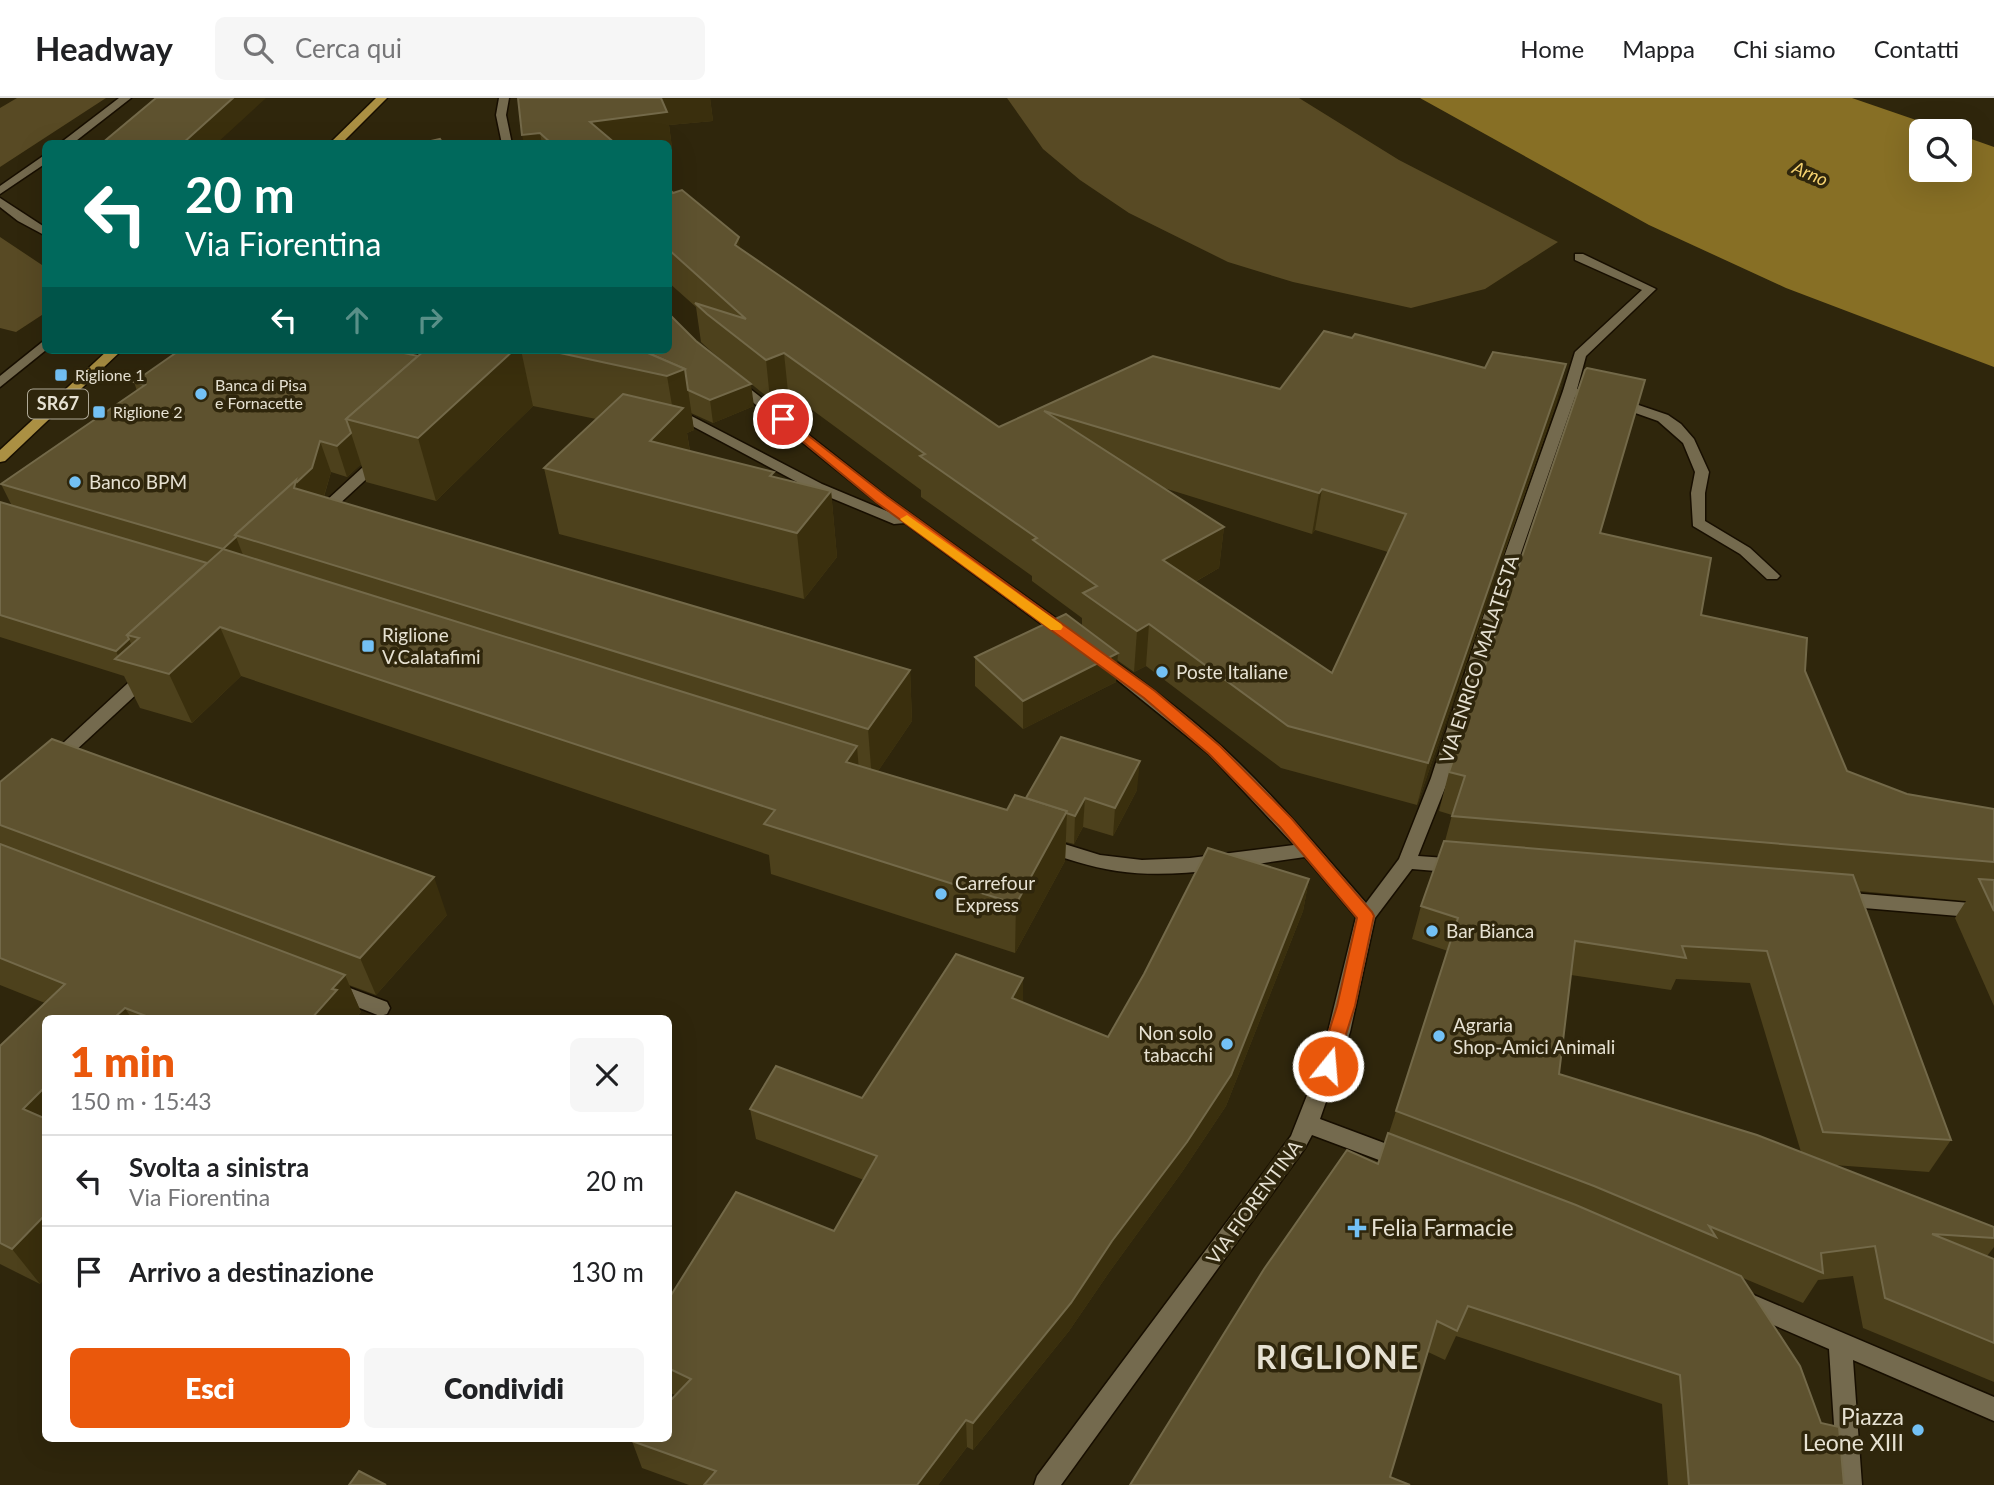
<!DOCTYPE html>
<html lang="it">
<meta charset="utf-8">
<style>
body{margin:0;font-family:Lato,sans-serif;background:#f6f6f6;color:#202124;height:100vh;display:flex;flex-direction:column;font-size:26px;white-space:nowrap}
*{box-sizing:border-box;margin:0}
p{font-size:23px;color:#757577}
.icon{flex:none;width:38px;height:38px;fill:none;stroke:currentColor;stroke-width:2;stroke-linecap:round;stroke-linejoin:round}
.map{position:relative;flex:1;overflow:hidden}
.sheet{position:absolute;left:42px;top:917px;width:630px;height:427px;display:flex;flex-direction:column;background:#fff;border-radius:10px;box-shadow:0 7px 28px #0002}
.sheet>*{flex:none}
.hud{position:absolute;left:42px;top:42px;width:630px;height:214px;border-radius:10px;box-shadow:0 7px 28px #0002;background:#00695c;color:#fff;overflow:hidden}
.tools{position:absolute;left:1909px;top:21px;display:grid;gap:14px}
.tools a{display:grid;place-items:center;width:63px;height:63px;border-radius:10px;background:#fff;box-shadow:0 7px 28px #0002;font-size:35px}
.pin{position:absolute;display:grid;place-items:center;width:60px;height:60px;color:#fff;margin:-30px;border:4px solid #fff;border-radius:50%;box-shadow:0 2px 7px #0007}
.me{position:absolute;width:77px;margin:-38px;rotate:17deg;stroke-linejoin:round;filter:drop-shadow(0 0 5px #0008)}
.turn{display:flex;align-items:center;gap:24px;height:147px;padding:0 28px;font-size:32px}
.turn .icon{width:91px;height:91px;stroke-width:2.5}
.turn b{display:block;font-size:49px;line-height:60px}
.lanes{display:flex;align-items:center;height:66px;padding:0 28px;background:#0003;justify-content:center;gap:35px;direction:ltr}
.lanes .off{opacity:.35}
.round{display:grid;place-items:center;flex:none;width:74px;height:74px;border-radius:10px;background:#f6f6f6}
.headline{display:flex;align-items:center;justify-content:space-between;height:119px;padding:0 28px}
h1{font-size:42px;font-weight:800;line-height:52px;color:#ea580c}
.action{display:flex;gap:14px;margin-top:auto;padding:14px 28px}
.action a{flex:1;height:80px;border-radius:10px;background:#ea580c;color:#fff;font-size:28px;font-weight:800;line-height:80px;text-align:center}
.action a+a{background:#f6f6f6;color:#202124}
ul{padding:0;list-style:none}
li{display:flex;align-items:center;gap:21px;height:91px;padding:0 28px;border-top:2px solid #e0e0e0}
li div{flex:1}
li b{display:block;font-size:26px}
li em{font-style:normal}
header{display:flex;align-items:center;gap:42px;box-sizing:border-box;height:98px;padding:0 35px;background:#fff;border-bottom:2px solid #e0e0e0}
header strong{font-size:33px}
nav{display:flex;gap:38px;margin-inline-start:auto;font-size:24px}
.search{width:490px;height:63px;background:#f6f6f6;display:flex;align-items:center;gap:18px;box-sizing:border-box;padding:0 24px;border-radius:10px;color:#757577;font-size:26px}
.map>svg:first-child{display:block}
.green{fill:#584a24}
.water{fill:#876f25}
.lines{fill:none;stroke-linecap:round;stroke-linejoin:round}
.lane-casing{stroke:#170e00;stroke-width:3}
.street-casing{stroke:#170e00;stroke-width:3}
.primary-casing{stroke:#170e00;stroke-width:3}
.lane{fill:#746a4e;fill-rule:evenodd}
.street{fill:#746a4e;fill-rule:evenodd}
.primary{fill:#ab9043;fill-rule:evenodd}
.wall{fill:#4d411c;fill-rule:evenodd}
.shaded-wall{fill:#3a2f0d}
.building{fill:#5e522f;stroke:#736949;stroke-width:2;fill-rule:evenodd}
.route{fill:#ea580c;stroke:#983908;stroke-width:2}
.slow{fill:#f59e0b}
.poi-dot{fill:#73c1f5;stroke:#2f260c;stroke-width:2.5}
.labels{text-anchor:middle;stroke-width:7;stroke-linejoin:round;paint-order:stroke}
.far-poi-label{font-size:16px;fill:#e6e1d2;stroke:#2f260c;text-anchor:start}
.far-water-label{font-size:18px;font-style:italic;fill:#f7d370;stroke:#2f260c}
.shield{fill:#2f260c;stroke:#afa997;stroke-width:2}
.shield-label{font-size:18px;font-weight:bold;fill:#e6e1d2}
.poi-label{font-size:19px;fill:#e6e1d2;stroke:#2f260c;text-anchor:start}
.street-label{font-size:19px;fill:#e6e1d2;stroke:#2f260c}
.near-poi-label{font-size:23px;fill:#e6e1d2;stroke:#2f260c;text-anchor:start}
.near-district-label{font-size:32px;font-weight:bold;letter-spacing:2px;fill:#e6e1d2;stroke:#2f260c}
</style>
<header>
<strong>Headway</strong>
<div class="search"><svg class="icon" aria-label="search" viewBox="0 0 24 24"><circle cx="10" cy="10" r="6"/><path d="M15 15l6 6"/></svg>Cerca qui</div>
<nav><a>Home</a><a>Mappa</a><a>Chi siamo</a><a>Contatti</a></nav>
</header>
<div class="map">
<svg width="1994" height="1387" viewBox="0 0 1994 1387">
<rect width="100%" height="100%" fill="#2f260c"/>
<!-- green -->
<g class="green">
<path d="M17 0H106L0 69V10Z"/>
<path d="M1007 0H1299L1399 62 1558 144 1485 191 1411 210 1293 184 1228 164 1129 115 1080 82 1043 51Z"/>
<path d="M0 139 45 169V215L16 234 0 230Z"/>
</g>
<!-- water -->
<path class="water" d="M1420 0H1852L1948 33H1922V72H1960V37L1994 49V269L1786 190 1649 127Z"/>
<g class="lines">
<defs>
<g id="lane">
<path d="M1575 156H1583L1656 191 1586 258 1577 291 1593 294V300L1570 297 1563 293 1575 254 1642 192 1575 162Z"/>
<path d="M46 241V252L0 289V278Z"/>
<path d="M1615 299 1668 317 1681 326 1694 341 1709 374 1705 395V423L1750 450 1777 475 1780 478 1777 481H1767L1740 456 1693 428 1691 395 1695 374 1683 345 1658 323 1610 306V300Z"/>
</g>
<g id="street">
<path d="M119 0H131L72 46H59Z"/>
<path d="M499 0H509L506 17 512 46H502L496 17Z"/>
<path d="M46 56V65L0 96V88Z"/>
<path d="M0 100 46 130V138L18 123 0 109Z"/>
<path d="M735 279 886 398 1075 534 1077 538 1075 542H1063L905 425 894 426 812 392 666 314 673 310 678 311 822 386 889 414 730 286V280Z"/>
<path d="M1570 289 1577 293 1503 507 1449 680 1418 758 1460 761 1466 763 1469 768 1466 773 1460 775 1412 771 1375 820 1350 934 1320 1021 1411 1055 1414 1062 1411 1069 1403 1071 1312 1037 1305 1050 1061 1387H1034L1037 1378 1291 1038 1321 962 1356 819 1305 759C1243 767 1179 782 1117 773 1090 769 1064 760 1039 752L1036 747 1039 742 1045 740 1100 757 1142 762 1190 760 1294 747 1209 656 1089 559 1097 554 1103 555C1143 584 1184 614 1221 648 1273 696 1319 751 1366 805L1399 761 1431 680 1487 507 1563 293Z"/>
<path d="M381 356 386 357V363L324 420H314L312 417 314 414 376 357Z"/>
<path d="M147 572 155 577 153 581 61 666H49L46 662 49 658 141 573Z"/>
<path d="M1840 794 1994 807V821L1840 808 1833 806 1831 801 1833 796Z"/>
<path d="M334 884 387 904 390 910 387 916 380 918 327 897 324 892 327 887Z"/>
<path d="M1742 1192 1994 1299V1323L1853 1262 1862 1387H1838L1829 1251 1734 1210 1731 1203 1734 1196Z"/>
</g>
<g id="primary">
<path d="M376 0H387L341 46H329Z"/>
<path d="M108 252H122L5 363 0 364V352Z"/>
</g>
</defs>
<!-- lane casing -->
<use href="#lane" class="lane-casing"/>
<!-- street casing -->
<use href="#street" class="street-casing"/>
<!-- primary casing -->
<use href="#primary" class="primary-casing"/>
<!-- lane -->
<use href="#lane" class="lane"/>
<!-- street -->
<use href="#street" class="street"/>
<!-- primary -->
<use href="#primary" class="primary"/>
</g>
<!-- wall -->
<g class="wall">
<path d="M518 0H710L713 23 669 27 672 50 668 46H524Z"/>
<path d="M668 90 740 150 999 329 1153 258 1280 291 1352 240 1485 270 1566 266 1556 306 1417 707 1281 670 1146 568 1134 574 1117 562 1116 584 1023 631 975 588V559L1082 528V520L1032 483V478L921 399V392L788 294 770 301 713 255 701 244 696 209 668 184ZM1164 390 1312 436 1315 432 1388 454 1332 575 1195 484 1219 470 1224 429Z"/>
<path d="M425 252H668L754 308 713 325 691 315 694 332 687 335 690 353 774 379 831 393 837 459 804 501 559 436 544 370 596 321 533 308 436 403 366 384 361 366 347 379 331 374 324 399 910 572 912 623 878 673 1007 712 1026 700 1137 692 1113 738 1083 729 1074 746 1066 744 1065 763 1015 855 771 776 769 757 241 578 192 625 140 610 124 578 0 539V404L12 408 1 386 137 293 134 284 418 258Z"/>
<path d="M1600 435 1701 517 1805 573 1847 673 1907 696 1994 711V908L1955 820 1966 803 1859 793 1951 1042 1929 1074 1834 1067 1994 1129V1149L1987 1158 1994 1161V1284L1863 1230 1853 1178 1818 1182 1803 1205 1743 1180 1844 1387H1668L1662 1306 1456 1238 1445 1262 1428 1254 1130 1387 1378 1066 1389 1035 1448 853 1412 841 1421 808 1445 743 1452 717 1439 713 1449 674ZM1571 877 1671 892 1676 881 1750 885 1801 1054 1559 976Z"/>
<path d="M0 684 447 817 376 897 349 887 361 914 355 920H46L40 1186 0 1166V948L45 905 0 887Z"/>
<path d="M1309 781 1303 813 1226 1008 1182 1074 1110 1173 1069 1233 973 1352 967 1349 938 1387H689L642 1370 632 1343 675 1297 668 1294V1202L834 1133 864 1082 756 1041 750 1011 862 1000 1023 880V905L1108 939Z"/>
</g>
<!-- shaded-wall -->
<g class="shaded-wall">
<path d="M233 0H266L216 46H182Z"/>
<path d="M659 0H710L713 23 669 27 672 50H668V46H594L590 24Z"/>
<path d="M540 35 542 46H524L522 37Z"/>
<path d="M739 139 743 177 735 147Z"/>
<path d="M514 252H521L533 308 436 403 418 340Z"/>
<path d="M784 255 788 294 770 301 766 262Z"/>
<path d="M1566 266 1556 306 1417 707 1428 665Z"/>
<path d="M685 271 694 332 687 335 693 375 650 343 674 319 667 278Z"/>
<path d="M751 286 754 308 713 325 710 302Z"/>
<path d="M351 335 361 366 347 379 337 348Z"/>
<path d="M320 343 331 374 323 401 237 438Z"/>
<path d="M1322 391 1315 432 1312 436 1319 395Z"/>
<path d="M831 393 837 459 804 501 797 435Z"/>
<path d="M1224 429 1219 470 1159 504 1163 462Z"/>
<path d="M236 439 248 470 223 451Z"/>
<path d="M1149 526 1146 568 1134 574 1137 533Z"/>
<path d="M220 529 241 578 192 625 169 576Z"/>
<path d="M129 541 141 568 120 562 116 553Z"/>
<path d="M1118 555 1116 584 1023 631V603Z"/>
<path d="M910 572 912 623 872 682 868 631Z"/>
<path d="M857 648 861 698 846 664Z"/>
<path d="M1140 663 1137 692 1113 738 1115 710Z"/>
<path d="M1085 700 1083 729 1074 746 1075 718Z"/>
<path d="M1067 713 1065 763 1015 855 1016 806Z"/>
<path d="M434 779 447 817 376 897 360 860Z"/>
<path d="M1309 781 1303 813 1226 1008 1182 1074 1110 1173 1069 1233 973 1352V1325L1112 1143Z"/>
<path d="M345 877 361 914 355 920H312L332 891Z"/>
<path d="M1023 880V912L1012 900Z"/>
<path d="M125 910 131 920H114Z"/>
<path d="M46 988V1042L23 1011Z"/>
<path d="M46 1116V1180L40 1186 12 1151Z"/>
<path d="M966 1322 967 1349 938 1387H917Z"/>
</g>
<!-- building -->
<g class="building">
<path d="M156 0H233L182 46H101Z"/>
<path d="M518 0H661L667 14 590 24 616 46H552L540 35 522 37Z"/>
<path d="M440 41 443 46H418Z"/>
<path d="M668 90 673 95 682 92 739 139 735 147 999 329 1153 258 1280 291 1324 233 1352 240 1355 236 1485 270 1493 254 1566 266 1428 665 1288 628 1149 526 1137 533 1083 495 1097 488 1033 442 1037 440 920 358 925 356 784 255 766 262 707 216 695 205 746 221 668 151ZM1044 313 1319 395 1322 391 1406 416 1332 575 1163 462 1224 429Z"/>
<path d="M668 215 696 243 751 286 710 302 688 292 685 271 641 252H668Z"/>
<path d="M180 252H390L418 258 346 321 351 335 337 348 320 343 312 370 297 384 296 382 235 437 236 439 223 451 1 386 145 287 134 284Z"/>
<path d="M425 252H514L418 340 346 321Z"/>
<path d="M546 252H641L685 271 667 278Z"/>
<path d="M1587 270 1645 282 1600 435 1711 460 1701 517 1807 540 1805 573 1847 673 1907 696 1994 711V764L1452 718 1465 678 1449 674 1585 272Z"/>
<path d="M623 296 683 310 650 343 774 374 770 378 831 393 797 435 544 370Z"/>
<path d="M296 382 294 390 910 572 868 631 235 437Z"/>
<path d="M0 404 207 465 127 537 129 541 116 553 0 517Z"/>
<path d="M223 451 857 648 846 664 1007 712 1015 697 1067 713 1016 806 764 726 775 712 220 529 169 576 115 561 139 540 127 537Z"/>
<path d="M1066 516 1118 555 1023 603 975 559Z"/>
<path d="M1061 639 1140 663 1115 710 1085 700 1075 718 1066 715 1067 713 1026 700Z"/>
<path d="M52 641 434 779 360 860 0 727V684Z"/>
<path d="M1444 743 1853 777 1951 1042 1823 1034 1767 853 1682 848 1686 860 1575 843 1559 976 1757 1037 1994 1129V1140L1932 1136 1994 1161V1245L1885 1200 1875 1148 1821 1155 1823 1175 1709 1128 1716 1139 1594 1088 1396 1013 1458 820 1421 808Z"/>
<path d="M0 746 345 877 332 891 337 892 312 920H151L125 910 114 920H46V988L23 1011 46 1021V1116L12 1151 0 1145V948L65 886 0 860Z"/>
<path d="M1208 750 1309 781 1231 977 1187 1044 1112 1143 1071 1205 973 1325 966 1322 917 1387H704L716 1373 632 1343 635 1340H668V1305L691 1281 668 1270V1202L736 1094 834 1133 877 1058 750 1011 776 968 862 1000 956 856 1023 880 1012 900 1108 939 1144 876Z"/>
<path d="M1979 781 1994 782V813Z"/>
<path d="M1388 1035 1576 1107 1741 1178 1800 1268 1821 1325 1839 1329 1844 1387H1689L1680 1277 1468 1208 1457 1233 1437 1223 1390 1379 1410 1387H1130L1264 1171 1347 1052 1378 1066Z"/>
<path d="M359 1373 386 1387H349Z"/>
</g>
<!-- route -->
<path class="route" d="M783 318 886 398 1155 593 1220 648 1292 721 1372 814 1374 818 1355 908 1334 974 1328 976 1321 974 1318 968 1337 908 1357 820 1280 729 1209 656 1144 600 876 404 779 324V319Z"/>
<!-- slow -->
<path class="slow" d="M907 417 1061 526 1063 529 1061 532H1051L902 423 900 421Z"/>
<!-- markers -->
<g class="poi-dot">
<rect x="54" y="270" width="14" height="14" rx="3.5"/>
<circle cx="201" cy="296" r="7"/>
<rect x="92" y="307" width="14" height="14" rx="3.5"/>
<circle cx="75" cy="384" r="7"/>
<rect x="361" y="541" width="14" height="14" rx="3.5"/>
<circle cx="1162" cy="574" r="7"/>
<circle cx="941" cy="796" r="7"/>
<circle cx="1432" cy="833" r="7"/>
<circle cx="1439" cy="938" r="7"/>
<circle cx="1227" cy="946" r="7"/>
<path d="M1353.5 1119.5h7v7h7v7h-7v7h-7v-7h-7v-7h7z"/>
<circle cx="1918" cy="1332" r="7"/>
</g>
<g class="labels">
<!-- far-poi labels -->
<g class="far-poi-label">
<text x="75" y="283">Riglione 1</text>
<text x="215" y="293">Banca di Pisa<tspan x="215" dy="18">e Fornacette</tspan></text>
<text x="113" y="320">Riglione 2</text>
</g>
<!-- far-water labels -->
<g class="far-water-label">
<text transform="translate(1810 76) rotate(23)" y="6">Arno</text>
</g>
<!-- shield labels -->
<rect class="shield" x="28" y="291.5" width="60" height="29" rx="5"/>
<g class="shield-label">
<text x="58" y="312">SR67</text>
</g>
<!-- poi labels -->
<g class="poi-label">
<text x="89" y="391">Banco BPM</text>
<text x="382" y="544">Riglione<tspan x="382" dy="22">V.Calatafimi</tspan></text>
<text x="1176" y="581">Poste Italiane</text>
<text x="955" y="792">Carrefour<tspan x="955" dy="22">Express</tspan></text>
<text x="1446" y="840">Bar Bianca</text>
<text x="1453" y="934">Agraria<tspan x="1453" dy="22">Shop-Amici Animali</tspan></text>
<text x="1213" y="942" text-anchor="end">Non solo<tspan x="1213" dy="22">tabacchi</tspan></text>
</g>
<!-- street labels -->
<g class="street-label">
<text transform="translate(1479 561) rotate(-72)" y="7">VIA ENRICO MALATESTA</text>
<text transform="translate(1254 1104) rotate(-54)" y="7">VIA FIORENTINA</text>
</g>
<!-- near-poi labels -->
<g class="near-poi-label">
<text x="1371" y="1138">Felia Farmacie</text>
<text x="1904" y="1327" text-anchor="end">Piazza<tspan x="1904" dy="26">Leone XIII</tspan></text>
</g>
<!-- near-district labels -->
<g class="near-district-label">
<text x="1338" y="1271">RIGLIONE</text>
</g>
</g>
</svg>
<div class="tools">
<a><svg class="icon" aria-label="search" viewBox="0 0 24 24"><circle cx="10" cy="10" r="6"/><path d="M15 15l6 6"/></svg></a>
</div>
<div class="pin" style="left:783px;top:321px;background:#d93025"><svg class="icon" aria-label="arrive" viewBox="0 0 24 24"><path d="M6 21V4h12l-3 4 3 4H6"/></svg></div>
<svg class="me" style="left:1328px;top:968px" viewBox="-20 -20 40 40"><circle r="17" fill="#ea580c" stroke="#fff" stroke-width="3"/><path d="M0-11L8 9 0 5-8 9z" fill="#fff"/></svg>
<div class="hud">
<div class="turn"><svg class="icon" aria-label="left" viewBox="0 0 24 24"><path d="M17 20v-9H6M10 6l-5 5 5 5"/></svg><div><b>20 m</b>Via Fiorentina</div></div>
<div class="lanes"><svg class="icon" aria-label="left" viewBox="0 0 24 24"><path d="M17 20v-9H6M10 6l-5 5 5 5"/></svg><svg class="icon off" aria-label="ahead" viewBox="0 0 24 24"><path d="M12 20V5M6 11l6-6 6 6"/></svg><svg class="icon off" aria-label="right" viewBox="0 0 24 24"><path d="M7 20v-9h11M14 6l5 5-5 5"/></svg></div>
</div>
<section class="sheet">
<div class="headline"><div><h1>1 min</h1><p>150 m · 15:43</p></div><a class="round"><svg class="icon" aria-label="close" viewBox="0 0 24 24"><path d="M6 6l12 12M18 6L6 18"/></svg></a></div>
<ul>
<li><svg class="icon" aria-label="left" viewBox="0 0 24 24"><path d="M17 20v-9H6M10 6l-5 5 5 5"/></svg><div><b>Svolta a sinistra</b><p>Via Fiorentina</p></div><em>20 m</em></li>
<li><svg class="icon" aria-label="arrive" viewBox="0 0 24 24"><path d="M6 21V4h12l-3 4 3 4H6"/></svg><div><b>Arrivo a destinazione</b></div><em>130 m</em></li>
</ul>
<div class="action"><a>Esci</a><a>Condividi</a></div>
</section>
</div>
